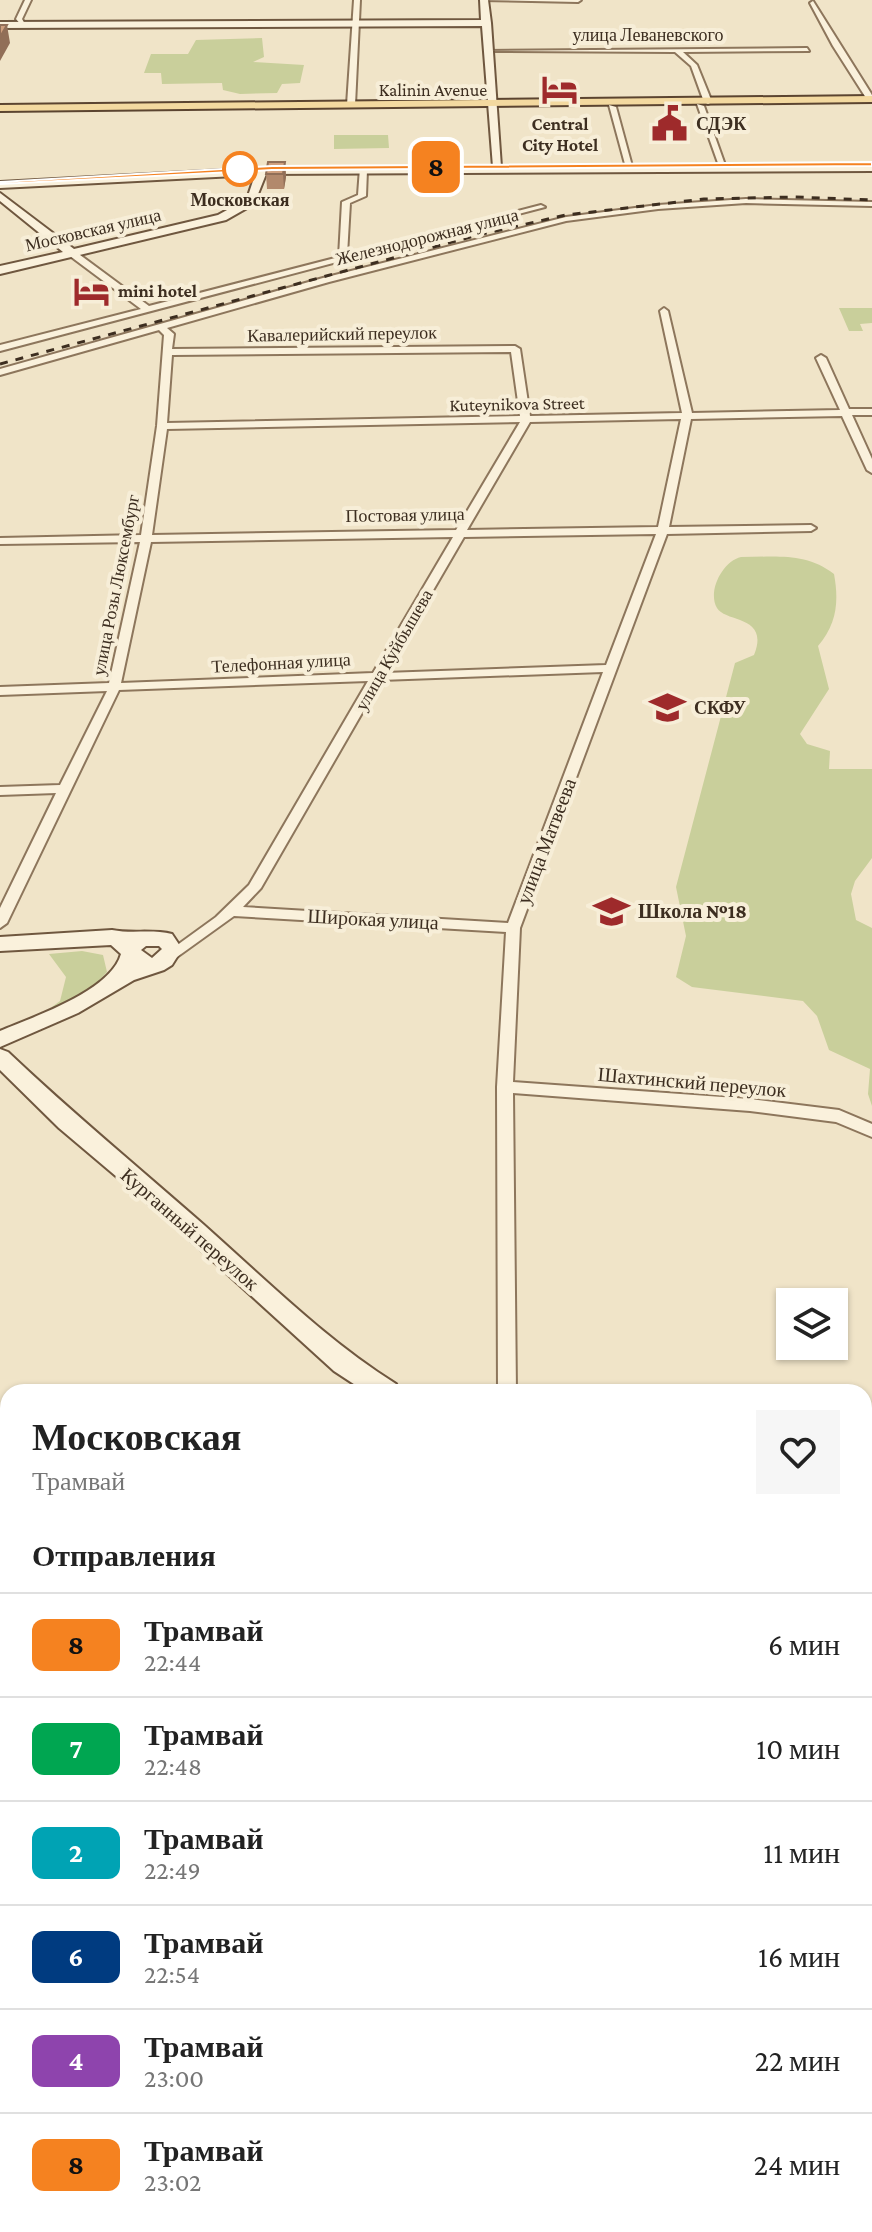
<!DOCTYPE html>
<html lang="ru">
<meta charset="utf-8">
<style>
body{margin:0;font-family:"Crimson Pro",serif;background:#f6f6f6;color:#222;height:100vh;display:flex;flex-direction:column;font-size:30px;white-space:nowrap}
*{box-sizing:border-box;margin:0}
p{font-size:26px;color:#767676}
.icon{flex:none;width:44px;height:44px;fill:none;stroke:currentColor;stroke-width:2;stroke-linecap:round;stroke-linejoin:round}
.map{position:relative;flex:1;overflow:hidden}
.details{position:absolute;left:0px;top:1384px;width:872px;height:848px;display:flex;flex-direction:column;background:#fff;border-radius:24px 24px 0 0;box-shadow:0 2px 6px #0004}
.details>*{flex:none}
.badge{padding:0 16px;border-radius:12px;font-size:28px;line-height:52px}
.fabs{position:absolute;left:776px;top:1288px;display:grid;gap:16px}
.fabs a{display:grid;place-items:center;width:72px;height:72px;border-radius:0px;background:#fff;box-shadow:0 2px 6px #0004;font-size:40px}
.map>.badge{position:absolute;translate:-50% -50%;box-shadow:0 0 0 4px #fff}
h2{padding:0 32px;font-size:30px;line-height:72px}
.round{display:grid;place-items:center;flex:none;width:84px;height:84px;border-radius:0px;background:#f6f6f6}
.head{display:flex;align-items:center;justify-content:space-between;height:136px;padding:0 32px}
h1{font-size:38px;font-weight:600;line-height:60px}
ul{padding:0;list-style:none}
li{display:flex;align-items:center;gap:24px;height:104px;padding:0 32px;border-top:2px solid #e0e0e0}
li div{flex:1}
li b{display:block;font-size:30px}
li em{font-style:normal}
li .badge{min-width:88px;font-weight:700;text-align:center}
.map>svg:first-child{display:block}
.green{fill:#c9cf9b}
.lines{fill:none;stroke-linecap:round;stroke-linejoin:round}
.street-casing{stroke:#8d765c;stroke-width:4}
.secondary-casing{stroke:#6f573f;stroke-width:4}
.primary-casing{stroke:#5b4430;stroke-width:4}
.street{fill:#faf1dc;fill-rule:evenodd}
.secondary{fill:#faf1dc;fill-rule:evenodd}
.primary{fill:#f3d9a0;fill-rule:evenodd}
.tram{stroke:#3d2e20;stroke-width:2}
.rail{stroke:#3d2e20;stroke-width:3;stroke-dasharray:8 8;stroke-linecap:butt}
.wall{fill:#b2896c}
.shaded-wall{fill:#916f58}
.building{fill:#cf9f7d;stroke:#916f58;stroke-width:2}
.line{fill:#f58220;stroke:#fff;stroke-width:2}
.stop-dot{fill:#fff;stroke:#f58220;stroke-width:4}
.labels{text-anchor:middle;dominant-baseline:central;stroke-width:8;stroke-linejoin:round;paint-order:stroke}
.far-street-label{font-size:18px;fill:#3d2e20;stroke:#f7eed8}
.far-poi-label{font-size:18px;font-weight:bold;fill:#3d2e20;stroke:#f7eed8;text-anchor:start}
.far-stop-label{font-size:18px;font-weight:bold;fill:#3d2e20;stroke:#f7eed8}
.street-label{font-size:20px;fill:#3d2e20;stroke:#f7eed8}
.poi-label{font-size:20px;font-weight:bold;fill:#3d2e20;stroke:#f7eed8;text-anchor:start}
</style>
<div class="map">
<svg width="872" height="2232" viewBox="0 0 872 2232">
<rect width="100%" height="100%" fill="#f0e4c8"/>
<!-- green -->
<path class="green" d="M262 38 264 57 253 62 304 65 300 83 282 84 277 93 240 94 223 90 222 83 162 84 161 73H144L151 54H188L196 40Z
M334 135H388L389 148 334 149Z
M839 308H872V323L860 324 863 331H849Z
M741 557C774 557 806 552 834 574 839 601 837 624 818 646L829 689 800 734 807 744 830 751 829 769H872V858L855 881 851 894 856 920 872 928V1106L868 1094 870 1069 829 1050 817 1016 803 1001 692 987 676 977 686 936 676 887 735 663 754 655C770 615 726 623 717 608 707 591 723 561 741 557Z
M82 951 103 955 107 972 90 990 56 1011 52 1007 60 1001 66 977 49 954Z"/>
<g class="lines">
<defs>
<path id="street" d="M25 0H31L22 19 25 24 22 26 16 19Z
M354 0H360L355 105 351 107 347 105Z
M481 0H581L578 2Z
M813 1 872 95V101H868L833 46 810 3Z
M807 48 809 51 683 52 697 65 712 102 708 104 704 102 691 66 675 52 487 51Z
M697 104 704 106 725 165 718 163Z
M609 105 616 107 632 166 625 164Z
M360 168 367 170 366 196 350 203 347 255 541 205 545 207 0 351V345L141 309 70 256V252H76L149 306 339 257 342 202 358 195Z
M746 199 872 202V206L746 203 658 209 566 221 329 282 167 328 174 334 172 349 515 346 520 349 530 416 682 413 660 311 664 308 668 311 692 413 840 410 816 358 821 355 826 358 849 409H872V415H852L872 459V473L867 470 842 416 691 419 669 527 811 525 816 528 811 531 667 534 520 928 513 1082 750 1099 839 1110 872 1124V1137L836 1122 750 1111 513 1093 516 1392H498L497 1087 506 932 234 916 170 962 165 964 158 959 216 917 249 885 368 681 119 690 7 923 0 928V908L56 793 0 795V787L60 785 107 691 0 695V687L109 683 140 542 0 544V538L141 535 157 426 164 335 159 330 0 375V369L323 278 566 217 658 205ZM511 352 520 416 167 423 172 355ZM681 419 658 527 467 530 530 422ZM520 422 456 530 152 535 167 429ZM656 534 606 665 385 673 464 537ZM453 537 373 673 121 683 151 542ZM603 672 508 923 243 907 261 888 381 680Z
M0 1474H8V1490H0Z
M8 2047V2104L0 2107V2050Z
M462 2224H488L487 2232H461Z"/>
<path id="secondary" d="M480 0H488L491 23 501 167 872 165V171L266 174 254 204 226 220 0 274V266L63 252 0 201V193L74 249 218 215 247 199 255 175 0 188V182L261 168 493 167 482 26 0 28V22L481 20Z
M112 930C132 934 152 929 172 934L182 949 172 965 164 970 134 980 78 1013 0 1047V1031C33 1017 111 991 121 954L111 945 0 951V937ZM146 946H159L162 949 152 958 141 950Z
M0 1049 8 1052C71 1112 138 1167 204 1225 266 1280 326 1340 396 1384L400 1392H366L334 1371 169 1221 59 1128 0 1070Z
M864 1411 872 1412V1434L864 1433Z"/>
<path id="primary" d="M872 96V102L0 111V105Z"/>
</defs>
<!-- street casing -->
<use href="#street" class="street-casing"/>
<!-- secondary casing -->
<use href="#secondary" class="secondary-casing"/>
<!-- primary casing -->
<use href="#primary" class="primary-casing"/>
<!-- street -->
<use href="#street" class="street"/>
<!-- secondary -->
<use href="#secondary" class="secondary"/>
<!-- primary -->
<use href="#primary" class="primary"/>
<!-- tram -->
<path class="tram" d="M0 182 272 168 872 164"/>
<!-- rail -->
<path class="rail" d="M0 364 482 234 566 215 704 199 794 197 872 200"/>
</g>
<!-- wall -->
<path class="wall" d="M285 162 286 177 284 189H267L266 174Z"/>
<!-- shaded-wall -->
<path class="shaded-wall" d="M7 25 10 43 0 61V37Z
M285 162 286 177 284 189 283 174Z"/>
<!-- building -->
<path class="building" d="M0 25H7L0 37Z
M268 162H285L283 174H266Z"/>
<!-- line -->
<path class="line" d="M872 162V166L272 170 0 184V182L272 166Z"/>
<!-- icons -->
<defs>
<symbol id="hotel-bare" viewBox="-9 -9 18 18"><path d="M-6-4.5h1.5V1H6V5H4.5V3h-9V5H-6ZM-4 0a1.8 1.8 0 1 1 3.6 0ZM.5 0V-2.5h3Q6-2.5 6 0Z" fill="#9e2a2b" stroke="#f7eed8" stroke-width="2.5" paint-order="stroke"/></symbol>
<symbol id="civic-bare" viewBox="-9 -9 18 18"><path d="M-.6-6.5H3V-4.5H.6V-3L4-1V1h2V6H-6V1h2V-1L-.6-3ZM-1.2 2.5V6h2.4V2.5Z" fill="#9e2a2b" stroke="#f7eed8" stroke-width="2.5" paint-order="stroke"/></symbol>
<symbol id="university-bare" viewBox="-9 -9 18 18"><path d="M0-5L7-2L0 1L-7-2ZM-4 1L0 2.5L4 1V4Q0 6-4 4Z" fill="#9e2a2b" stroke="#f7eed8" stroke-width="2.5" paint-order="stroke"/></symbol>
<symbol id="school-bare" viewBox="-9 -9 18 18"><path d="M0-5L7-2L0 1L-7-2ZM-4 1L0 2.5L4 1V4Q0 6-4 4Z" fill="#9e2a2b" stroke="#f7eed8" stroke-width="2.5" paint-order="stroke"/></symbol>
</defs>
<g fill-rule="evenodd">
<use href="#hotel-bare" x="534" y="64" width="51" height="51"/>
<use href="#civic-bare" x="644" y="98" width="51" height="51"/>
<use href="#hotel-bare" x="66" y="266" width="51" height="51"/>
<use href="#university-bare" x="642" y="682" width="51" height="51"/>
<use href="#school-bare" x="586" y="886" width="51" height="51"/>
</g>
<!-- markers -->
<circle class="stop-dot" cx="240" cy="169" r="16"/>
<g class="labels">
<!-- far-street labels -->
<g class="far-street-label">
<text x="648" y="35">улица Леваневского</text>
<text x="433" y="90">Kalinin Avenue</text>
<text transform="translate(93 230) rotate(-13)">Московская улица</text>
<text transform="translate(427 237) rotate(-14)">Железнодорожная улица</text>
<text transform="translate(342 334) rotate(-1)">Кавалерийский переулок</text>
<text transform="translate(517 404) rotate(-1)">Kuteynikova Street</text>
<text transform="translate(405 515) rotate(-1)">Постовая улица</text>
<text transform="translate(116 585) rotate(-79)">улица Розы Люксембург</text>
<text transform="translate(394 650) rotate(-60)">улица Куйбышева</text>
<text transform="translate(281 663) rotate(-3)">Телефонная улица</text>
</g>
<!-- far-poi labels -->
<g class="far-poi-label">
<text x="560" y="124" text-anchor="middle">Central<tspan x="560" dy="21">City Hotel</tspan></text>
<text x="696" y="124">СДЭК</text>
<text x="118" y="291">mini hotel</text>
<text x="694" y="708">СКФУ</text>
</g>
<!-- far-stop labels -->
<g class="far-stop-label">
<text x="240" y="200">Московская</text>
</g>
<!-- street labels -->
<g class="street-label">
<text transform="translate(546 841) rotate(-69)">улица Матвеева</text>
<text transform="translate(373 919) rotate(3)">Широкая улица</text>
<text transform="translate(692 1082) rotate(5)">Шахтинский переулок</text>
<text transform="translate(190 1229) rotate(41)">Курганный переулок</text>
</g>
<!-- poi labels -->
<g class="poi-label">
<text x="638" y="911">Школа №18</text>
</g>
</g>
</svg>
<div class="fabs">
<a><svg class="icon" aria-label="layers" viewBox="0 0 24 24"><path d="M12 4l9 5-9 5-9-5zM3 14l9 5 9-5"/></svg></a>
</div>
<b class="badge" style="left:436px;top:167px;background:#f58220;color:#111">8</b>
<section class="details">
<div class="head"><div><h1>Московская</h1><p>Трамвай</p></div><a class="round"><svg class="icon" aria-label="heart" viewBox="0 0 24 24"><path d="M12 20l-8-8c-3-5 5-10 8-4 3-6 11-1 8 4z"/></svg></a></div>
<h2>Отправления</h2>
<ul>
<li><span class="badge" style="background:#f58220;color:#111">8</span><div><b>Трамвай</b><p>22:44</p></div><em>6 мин</em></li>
<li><span class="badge" style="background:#00a651;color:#fff">7</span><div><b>Трамвай</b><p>22:48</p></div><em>10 мин</em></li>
<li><span class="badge" style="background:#00a3b4;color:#fff">2</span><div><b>Трамвай</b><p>22:49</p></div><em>11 мин</em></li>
<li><span class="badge" style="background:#003b80;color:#fff">6</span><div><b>Трамвай</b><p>22:54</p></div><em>16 мин</em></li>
<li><span class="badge" style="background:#8e44ad;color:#fff">4</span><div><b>Трамвай</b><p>23:00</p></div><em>22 мин</em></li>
<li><span class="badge" style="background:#f58220;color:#111">8</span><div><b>Трамвай</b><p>23:02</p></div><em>24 мин</em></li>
</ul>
</section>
</div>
